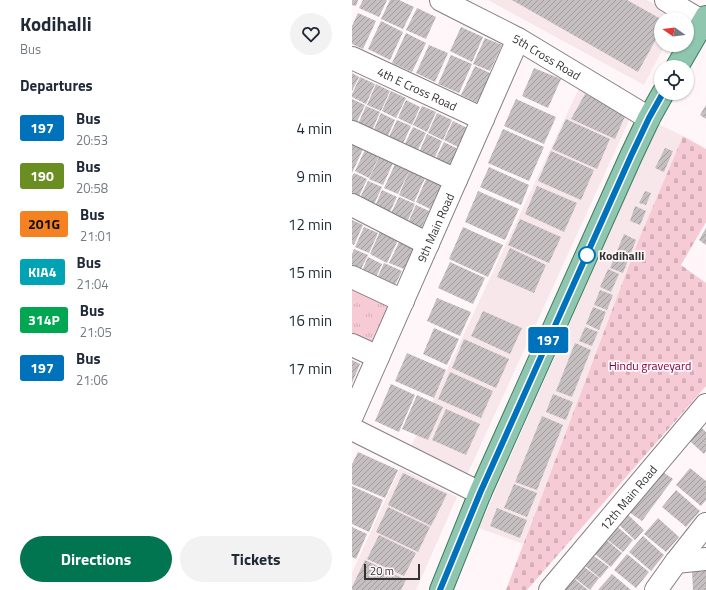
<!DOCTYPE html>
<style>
body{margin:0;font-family:"Titillium Web",sans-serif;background:#f2f2f3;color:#1f2937;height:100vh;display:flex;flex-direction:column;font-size:15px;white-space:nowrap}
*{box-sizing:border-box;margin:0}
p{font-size:13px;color:#747a83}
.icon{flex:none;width:22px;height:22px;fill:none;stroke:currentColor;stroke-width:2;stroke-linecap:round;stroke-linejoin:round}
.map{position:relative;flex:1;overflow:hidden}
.panel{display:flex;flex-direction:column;background:#fff;width:352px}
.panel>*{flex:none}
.badge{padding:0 8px;border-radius:3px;font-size:14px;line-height:26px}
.needle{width:26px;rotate:284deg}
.tools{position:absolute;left:302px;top:12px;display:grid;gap:8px}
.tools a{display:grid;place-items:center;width:40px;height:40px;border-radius:50%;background:#fff;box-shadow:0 1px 3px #0004;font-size:20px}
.scale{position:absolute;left:12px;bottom:10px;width:56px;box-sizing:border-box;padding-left:4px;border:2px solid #353233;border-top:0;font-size:11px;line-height:14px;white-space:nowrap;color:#353233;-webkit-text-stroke:3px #fef6f8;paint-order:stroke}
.map>.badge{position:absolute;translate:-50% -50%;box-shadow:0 0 0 2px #fff}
h2{padding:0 20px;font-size:15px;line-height:36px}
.round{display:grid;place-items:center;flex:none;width:42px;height:42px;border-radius:21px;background:#f2f2f3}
.summary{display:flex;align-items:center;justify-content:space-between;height:68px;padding:0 20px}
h1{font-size:19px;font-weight:700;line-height:30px}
.cta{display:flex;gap:8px;margin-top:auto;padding:8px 20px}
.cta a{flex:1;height:46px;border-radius:24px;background:#007550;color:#fff;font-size:16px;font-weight:700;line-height:46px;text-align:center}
.cta a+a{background:#f2f2f3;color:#1f2937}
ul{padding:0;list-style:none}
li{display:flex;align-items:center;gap:12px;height:48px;padding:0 20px}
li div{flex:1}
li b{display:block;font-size:15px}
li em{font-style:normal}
li .badge{min-width:44px;font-weight:700;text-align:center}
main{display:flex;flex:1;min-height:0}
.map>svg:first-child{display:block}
.built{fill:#f7e7eb}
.grass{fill:url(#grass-tufts)}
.cemetery{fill:url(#cemetery-stones)}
.building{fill:url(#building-hatch)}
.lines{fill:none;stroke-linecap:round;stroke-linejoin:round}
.minor-casing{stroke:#867f81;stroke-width:24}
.major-casing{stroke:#3e7a60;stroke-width:24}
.minor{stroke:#fff;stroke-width:22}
.major{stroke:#8ec6af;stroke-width:22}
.line-casing{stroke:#fff;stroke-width:9}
.line{stroke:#0072bc;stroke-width:6}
.stop-dot{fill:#fff;stroke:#0072bc;stroke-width:2}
.labels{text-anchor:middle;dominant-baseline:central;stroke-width:3.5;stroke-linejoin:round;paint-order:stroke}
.street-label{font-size:12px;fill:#353233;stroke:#fef6f8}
.stop-label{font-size:12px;font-weight:bold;fill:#353233;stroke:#fef6f8;text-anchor:start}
.park-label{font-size:12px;fill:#7f003e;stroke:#fef6f8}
</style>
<main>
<section class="panel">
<div class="summary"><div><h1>Kodihalli</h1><p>Bus</p></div><a class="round"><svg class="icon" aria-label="heart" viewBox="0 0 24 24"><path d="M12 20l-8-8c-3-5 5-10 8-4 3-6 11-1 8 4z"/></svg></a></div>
<h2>Departures</h2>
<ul>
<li><span class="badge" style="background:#0072bc;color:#fff">197</span><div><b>Bus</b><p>20:53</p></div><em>4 min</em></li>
<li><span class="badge" style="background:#6b8e23;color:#fff">190</span><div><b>Bus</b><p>20:58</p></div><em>9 min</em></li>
<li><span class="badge" style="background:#f58220;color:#111">201G</span><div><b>Bus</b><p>21:01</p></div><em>12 min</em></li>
<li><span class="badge" style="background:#00a3b4;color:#fff">KIA4</span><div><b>Bus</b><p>21:04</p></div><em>15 min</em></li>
<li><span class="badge" style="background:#00a651;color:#fff">314P</span><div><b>Bus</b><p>21:05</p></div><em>16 min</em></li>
<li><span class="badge" style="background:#0072bc;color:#fff">197</span><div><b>Bus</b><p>21:06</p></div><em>17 min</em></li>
</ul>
<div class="cta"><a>Directions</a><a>Tickets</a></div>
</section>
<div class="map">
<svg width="354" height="590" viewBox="0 0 354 590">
<defs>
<pattern id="grass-tufts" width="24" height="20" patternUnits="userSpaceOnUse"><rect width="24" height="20" fill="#f7cbd6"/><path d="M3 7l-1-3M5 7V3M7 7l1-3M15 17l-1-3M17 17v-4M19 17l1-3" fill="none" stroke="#d4afb8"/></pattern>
<pattern id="cemetery-stones" width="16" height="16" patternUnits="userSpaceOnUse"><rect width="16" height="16" fill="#f7cbd6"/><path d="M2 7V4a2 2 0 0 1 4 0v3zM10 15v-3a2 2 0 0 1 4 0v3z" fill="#d4afb8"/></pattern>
<pattern id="building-hatch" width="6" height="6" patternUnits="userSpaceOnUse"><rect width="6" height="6" fill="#c6bfc1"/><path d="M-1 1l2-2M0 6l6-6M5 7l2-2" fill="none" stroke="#a29c9d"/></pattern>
</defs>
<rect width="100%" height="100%" fill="#fef6f8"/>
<!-- built -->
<path class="built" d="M136 0H295L327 19H309V45H313L292 85Z
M228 86 280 114 115 475 59 447Z
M306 124 331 136 287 239 171 544 127 528Z
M48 468 105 497 64 590H0V573Z"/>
<!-- grass -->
<path class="grass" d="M0 282 39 300 19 342 0 333Z"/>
<!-- cemetery -->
<path class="cemetery" d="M331 136 354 149V222L329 265 354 283V386L175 590H154L287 239Z"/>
<!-- building -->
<path class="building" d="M0 0H6L4 6 0 5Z
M11 0H35L27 17 7 8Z
M38 0H47L62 7 51 29 29 19Z
M160 0H275L309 19V30L286 72Z
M65 8 84 17 74 39 54 30Z
M6 13 24 21 11 49 0 44V26Z
M29 21 51 32 38 60 16 49Z
M109 27 131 37 120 62 98 51Z
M54 33 74 43 60 72 40 63Z
M133 38 150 45 138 71 121 64Z
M77 45 96 53 83 82 64 73Z
M99 55 120 64 107 93 86 84Z
M123 66 140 74 126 103 109 95Z
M182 68 209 79 196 108 170 96Z
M0 73 7 77 0 91Z
M8 77 23 84 14 104 0 97V94Z
M24 84 38 91 29 111 15 105Z
M39 91 54 98 44 118 30 111Z
M233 94 274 114 263 139 219 119Z
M0 99 13 105 2 128 0 127Z
M164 99 204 117 192 144 152 126Z
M54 100 68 107 60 125 46 118Z
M354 105V119L348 115Z
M14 106 28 112 19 133 5 126Z
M70 106 84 112 75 132 61 125Z
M29 113 43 120 34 140 20 134Z
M85 113 100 120 91 140 76 133Z
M214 119 258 139 245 169 200 149Z
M45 120 59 126 49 148 35 141Z
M101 121 115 128 106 147 92 140Z
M61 127 74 133 63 156 50 150Z
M151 129 192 147 177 181 136 163Z
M75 134 90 141 80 164 65 157Z
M92 142 106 149 96 171 81 164Z
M0 144 11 149 0 173Z
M313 148 321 151 312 172 303 168Z
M13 150 27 156 17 178 3 171Z
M199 151 242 170 229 200 186 181Z
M28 155 42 161 31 185 17 179Z
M44 162 58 169 46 194 32 188Z
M137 167 177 185 169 205 128 187Z
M58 169 74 176 62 202 47 195Z
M2 173 15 179 4 203 0 201V176Z
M75 177 90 184 78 209 64 202Z
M16 181 30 187 19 211 5 204Z
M185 186 225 203 212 232 173 214Z
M30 190 45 197 35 218 21 211Z
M126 191 167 209 153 240 113 222Z
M293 191 299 193 294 205 287 203Z
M47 197 63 204 53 227 36 219Z
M64 205 77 211 67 233 54 227Z
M283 206 294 211 288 225 278 221Z
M168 219 209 237 197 263 156 245Z
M0 220 11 225 2 245 0 244Z
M12 227 26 233 17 253 3 247Z
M111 227 151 245 136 277 97 259Z
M354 228V245L347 240Z
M29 229 47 238 35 263 18 254Z
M272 234 284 240 271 273 258 268Z
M49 238 63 245 52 269 37 263Z
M158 248 194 265 182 293 145 277Z
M2 249 16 255 6 275 0 272V254Z
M16 257 30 264 22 282 8 276Z
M98 262 133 278 121 304 86 288Z
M32 263 50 271 40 291 23 283Z
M256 269 267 274 259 292 248 287Z
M248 290 261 295 255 310 242 305Z
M85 298 119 312 108 336 75 321Z
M241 307 254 312 247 330 234 324Z
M131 311 170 328 158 354 119 336Z
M233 327 246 332 240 346 227 341Z
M82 328 107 339 95 365 71 354Z
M112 339 157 359 144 388 100 368Z
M223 343 239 350 220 397 204 391Z
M55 353 94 370 82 398 43 381Z
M0 360 8 364 0 383Z
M98 372 141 391 129 418 86 399Z
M39 384 63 395 47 432 23 421Z
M201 394 221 402 214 420 194 412Z
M65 395 91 407 76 440 50 429Z
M94 409 128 424 114 455 80 440Z
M190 416 211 425 185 490 163 482Z
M342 421 354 432V451L352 454 330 434Z
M6 452 46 470 33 498 0 484V464Z
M305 468 321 479 290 521 274 510Z
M338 468 354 481V500L349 506 324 485Z
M51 473 95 494 79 526 36 505Z
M162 484 185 493 175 517 152 508Z
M0 486 31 500 17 532 0 524Z
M324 490 348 511 334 527 310 507Z
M36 507 78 527 66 552 24 532Z
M145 508 175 520 168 538 138 526Z
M272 511 292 530 283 540 263 521Z
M306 518 327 537 314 552 292 534Z
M262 524 281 540 271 552 252 537Z
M0 527 15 534 4 559 0 557Z
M27 535 64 553 52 576 15 559Z
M291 536 312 555 299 571 277 552Z
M251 537 270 553 259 567 239 551Z
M275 554 297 572 284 588 262 570Z
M242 556 257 567 248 578 233 566Z
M13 560 54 580 49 590H0V587Z
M228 564 247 578 238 590 219 575Z
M354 570V590H341L340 571Z
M260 574 279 590H246Z
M219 576 236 590H207Z"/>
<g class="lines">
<defs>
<g id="minor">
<path id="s1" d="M89 0 166 39 297 118"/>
<path d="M314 0 351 22"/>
<path id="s2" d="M0 58 131 119"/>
<path d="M0 132 104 180"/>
<path d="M0 205 76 244"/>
<path d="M0 277 51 301"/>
<path d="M0 345 26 357"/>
<path id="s3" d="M0 416 166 39"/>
<path d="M0 429 128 493"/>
<path d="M324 562 354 559"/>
<path id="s4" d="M198 590 354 405"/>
<path d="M304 590 324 562 354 524"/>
</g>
<path id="major" d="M325 67 354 17
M89 590 128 493 279 156 297 118 311 93"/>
</defs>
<!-- minor casing -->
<use href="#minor" class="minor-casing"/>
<!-- major casing -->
<use href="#major" class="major-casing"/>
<!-- minor -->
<use href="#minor" class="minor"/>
<!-- major -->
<use href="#major" class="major"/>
</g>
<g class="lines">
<defs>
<path id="line" d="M88 590 128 493 279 156 297 118 311 93"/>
</defs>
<!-- line casing -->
<use href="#line" class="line-casing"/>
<!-- line -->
<use href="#line" class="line"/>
</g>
<!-- markers -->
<circle class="stop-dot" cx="235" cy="255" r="8"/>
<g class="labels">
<!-- street labels -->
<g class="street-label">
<text stroke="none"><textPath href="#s1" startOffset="120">5th Cross Road</textPath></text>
<text stroke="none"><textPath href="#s2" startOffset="72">4th E Cross Road</textPath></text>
<text stroke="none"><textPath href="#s3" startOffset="206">9th Main Road</textPath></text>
<text stroke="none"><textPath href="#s4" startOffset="121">12th Main Road</textPath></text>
</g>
<!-- stop labels -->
<g class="stop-label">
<text x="247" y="255">Kodihalli</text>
</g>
<!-- park labels -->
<g class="park-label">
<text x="298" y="365">Hindu graveyard</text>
</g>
</g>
</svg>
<div class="tools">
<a><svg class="needle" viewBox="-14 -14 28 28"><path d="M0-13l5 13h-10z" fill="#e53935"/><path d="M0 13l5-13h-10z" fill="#747a83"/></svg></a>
<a><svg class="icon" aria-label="locate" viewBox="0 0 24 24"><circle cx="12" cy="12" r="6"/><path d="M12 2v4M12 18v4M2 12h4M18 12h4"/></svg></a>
</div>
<div class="scale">20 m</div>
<b class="badge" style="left:196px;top:340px;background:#0072bc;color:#fff">197</b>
</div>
</main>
